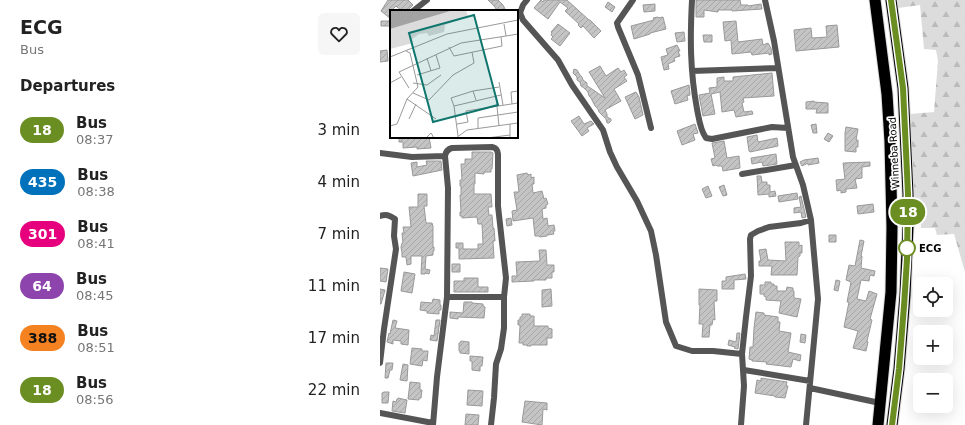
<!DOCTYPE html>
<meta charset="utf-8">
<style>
body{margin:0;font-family:"DejaVu Sans",sans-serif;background:#f6f6f6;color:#222;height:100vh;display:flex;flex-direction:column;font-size:15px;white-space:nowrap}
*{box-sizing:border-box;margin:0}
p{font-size:13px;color:#767676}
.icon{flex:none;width:22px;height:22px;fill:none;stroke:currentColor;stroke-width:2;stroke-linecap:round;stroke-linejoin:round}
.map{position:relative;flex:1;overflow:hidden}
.side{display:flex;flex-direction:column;background:#fff;width:380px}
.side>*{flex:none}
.badge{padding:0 8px;border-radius:13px;font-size:14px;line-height:26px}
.controls{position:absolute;left:533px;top:277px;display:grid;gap:8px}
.controls a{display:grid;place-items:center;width:40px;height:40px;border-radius:6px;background:#fff;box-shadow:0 4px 16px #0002;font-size:20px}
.map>.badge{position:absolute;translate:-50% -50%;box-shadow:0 0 0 2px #fff}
h2{padding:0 20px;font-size:15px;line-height:36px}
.round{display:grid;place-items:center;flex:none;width:42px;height:42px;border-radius:6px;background:#f6f6f6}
.summary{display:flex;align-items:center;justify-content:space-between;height:68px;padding:0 20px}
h1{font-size:19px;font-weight:700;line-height:30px}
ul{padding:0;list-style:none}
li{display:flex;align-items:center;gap:12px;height:52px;padding:0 20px}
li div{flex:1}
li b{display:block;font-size:15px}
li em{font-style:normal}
li .badge{min-width:44px;font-weight:700;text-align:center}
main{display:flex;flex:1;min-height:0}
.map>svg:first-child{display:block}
.forest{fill:url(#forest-firs)}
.building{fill:url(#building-hatch);stroke:#999}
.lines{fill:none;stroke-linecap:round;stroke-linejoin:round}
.trunk-casing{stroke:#dbdbdb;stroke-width:13}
.minor{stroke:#555;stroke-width:6}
.trunk{stroke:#000;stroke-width:11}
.line-casing{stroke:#fff;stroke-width:9}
.line{stroke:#6b8e23;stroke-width:6}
.stop-dot{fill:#fff;stroke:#6b8e23;stroke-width:2}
.labels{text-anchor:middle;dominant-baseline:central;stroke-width:3.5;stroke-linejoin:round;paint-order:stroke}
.street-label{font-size:10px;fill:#000;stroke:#fff}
.stop-label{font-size:10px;font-weight:bold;fill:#000;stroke:#fff;text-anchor:start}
.inset-road{fill:none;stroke:#999;stroke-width:1}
.view{fill:#0f766e;fill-opacity:0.15;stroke:#0f766e;stroke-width:2}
.inset-edge{fill:none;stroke:#000;stroke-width:2}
</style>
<main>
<section class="side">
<div class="summary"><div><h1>ECG</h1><p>Bus</p></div><a class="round"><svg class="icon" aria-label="heart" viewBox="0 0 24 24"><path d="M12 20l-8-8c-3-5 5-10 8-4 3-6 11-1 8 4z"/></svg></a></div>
<h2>Departures</h2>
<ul>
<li><span class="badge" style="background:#6b8e23;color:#fff">18</span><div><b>Bus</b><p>08:37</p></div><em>3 min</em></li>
<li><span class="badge" style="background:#0072bc;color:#fff">435</span><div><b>Bus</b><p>08:38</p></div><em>4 min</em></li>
<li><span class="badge" style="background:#e6007e;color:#fff">301</span><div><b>Bus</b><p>08:41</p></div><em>7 min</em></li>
<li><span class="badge" style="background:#8e44ad;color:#fff">64</span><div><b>Bus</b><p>08:45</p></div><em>11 min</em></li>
<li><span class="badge" style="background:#f58220;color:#111">388</span><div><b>Bus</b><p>08:51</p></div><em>17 min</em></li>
<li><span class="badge" style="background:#6b8e23;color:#fff">18</span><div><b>Bus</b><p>08:56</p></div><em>22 min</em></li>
</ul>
</section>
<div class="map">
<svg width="585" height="425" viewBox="0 0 585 425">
<defs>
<pattern id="forest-firs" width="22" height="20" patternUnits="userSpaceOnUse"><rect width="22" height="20" fill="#dcdcdc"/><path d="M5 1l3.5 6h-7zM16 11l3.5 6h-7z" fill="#bbb"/></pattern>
<pattern id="building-hatch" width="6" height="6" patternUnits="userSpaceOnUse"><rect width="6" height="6" fill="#c4c4c4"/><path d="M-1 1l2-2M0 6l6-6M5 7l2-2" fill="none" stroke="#a7a7a7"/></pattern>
</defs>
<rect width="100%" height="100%" fill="#fff"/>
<!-- forest -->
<path class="forest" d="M517 0H585V272L574 234 557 235 555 228H541L540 213H531L530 114 554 112 558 61 556 50 544 49 540 5 518 8Z"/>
<!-- building -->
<path class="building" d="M8 0H28L33 5 29 9V11H22L16 6 11 11V19L1 11Z
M108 0H118L123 5 126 11H117L115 7Z
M161 0 163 2 164 0H187L209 20H210L221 31 214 38 203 26 201 28 198 25 199 24 185 11 188 8 180 2 168 19 154 8Z
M316 0H360L361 5H368V6L381 4 382 9 352 11V10H338V12L324 10V17H316Z
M228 2 235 7 232 12 225 7Z
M275 4V11L264 12 263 5Z
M278 17V18L283 17 286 29 270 33V34L254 39 251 26 274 20 273 18Z
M1 21H10V26H1Z
M356 21 358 42 382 39 383 45 388 43 391 48 392 54 389 55V53L372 55 371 52 352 54 351 40 345 41 343 22Z
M178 24 190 33 180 46 171 39 173 37 171 35 172 33 171 32Z
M457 25 459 47 416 51 414 30 431 28 432 38 447 37 446 26Z
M304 32 305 41 297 42 295 33Z
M323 35H332V42H324Z
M297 45 300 51H298L300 56 294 58 295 61 288 64 289 69 284 70 281 57 288 55 286 49Z
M7 50 8 61 0 62V51Z
M220 66 226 76 238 68 241 72 244 70 247 75 244 77 247 81 234 89 241 101 230 107V106V107L225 110 227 114V117L231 119V121L229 123H227L226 119 219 112 218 109 215 106 211 98 209 96 208 92 204 88 201 86 200 82 197 80V77L193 73 194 69 197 70 200 75 202 77 203 80 207 83V86L209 87 225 98 209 72Z
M392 73 394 96 363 98 364 102 362 103 364 112 372 111 373 114 356 117 354 110 342 112 340 92 331 94 335 114 323 116 319 95 330 93 329 88 337 87V78L344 77V81H353V77Z
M309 85 310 95 307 96 308 100 295 104 291 91Z
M256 92 259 97 263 115 255 119 245 97Z
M434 101V102L448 103V113H436L437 109H426V102Z
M199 116 204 124 211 121 214 124 207 128 209 131 202 136 191 121Z
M315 124 318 133 313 134 315 140 302 145 297 131Z
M436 124 437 133H433L431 125Z
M466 127 478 129 476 140H478V147H476V152L465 151V133Z
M448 133 453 136 449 142 444 139Z
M377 135 378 142 397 138 398 146 370 152 369 151 367 137Z
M19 137H49L51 148 37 149V147L23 148V142H19Z
M344 141 347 158 359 156 360 168 343 171 342 166H337L336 165 333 166 331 159 335 158 332 143Z
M92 152H111L113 153 112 169H111V172H104V174L95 173V184H94V194H111L112 207H108L109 215H112L113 228H114L115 241H113L114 258 79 259V248H76V243H83V249H98V244H103L102 224H98L97 217 82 218V216H80V212H81L80 195H81V186H80V180H82L81 164H85V159H92Z
M396 154 397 164 383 166 382 162 372 164 371 158Z
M438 158 439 163 428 165V163L422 166 420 162 424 160Z
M46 161H61L62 170 33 176 31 163 37 162V167L47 165Z
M490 162V166L482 167V178L475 179 477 188 466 189V192L461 193V190L457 191 456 180 465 179 463 163Z
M147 173 148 175 151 174V178L154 177V184H152L153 193 162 191 164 199 166 198 168 204 166 205V208L162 209 163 219 167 218 168 226 174 225 175 231H173L174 234 167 235V236L160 237 159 236H155L153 218 133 221 132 211 137 210 134 192H139L137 175Z
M377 176H381L382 182H387V185H390V192L395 191 396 196 389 197V194L378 195Z
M344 185 347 195 343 196 339 187Z
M328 186 332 196 326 198 322 189Z
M417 193 418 199 399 202 398 196Z
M38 194H47V206H44L46 223H52L53 226V247H54V251H53V255L46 256 45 269 50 270 49 274 45 273V274H41L42 256H31V264L27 265 26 257H22V253L21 247 22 243H23L22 233H24L23 227H31L29 207H38Z
M421 196 426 217 422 218 421 212 414 213V208L421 207 419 197Z
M493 204 494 212 478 214 477 206Z
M131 218 132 225 127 226 126 219Z
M449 235H456V242H449Z
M480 240 484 241 481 256H482L481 268 495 271 494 276 490 275 489 281 481 280 477 299 486 301 489 291 497 294 490 319 492 320 487 341 488 342 486 351 473 348 478 331 464 327 469 302H467L471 282 466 280 469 265 475 266Z
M405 242H419V246L422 245V253H420V256L418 257 417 275H391L392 266H379V261H381L379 250 386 249 388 260 406 261Z
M159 250H166L167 265H174V272H172V278H166V280H154V281L132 282V276H137L136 262 160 261Z
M72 264H80V272H72Z
M0 268 8 269 6 282 0 281Z
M24 272 35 274 32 293 21 291Z
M365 274 366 279 354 280V289H342V281H346V277Z
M84 278H98V287H108V292H74V281H84Z
M456 280 460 281 458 291 454 290Z
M385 282H391V284H394V286H397V291H406L407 287 413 288V291H414V298L421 299 417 317 399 313 401 301 386 300V297L384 296V294H380V285H385Z
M0 289 5 290 1 304H0Z
M171 289 172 306 162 307V290Z
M319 289 337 290V301H334L335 320 333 319 332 325H330L329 337H322L323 324H319L320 305H319Z
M53 299 60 300V305H61V310H59V314L47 313V311L40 310 41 302 52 303Z
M84 302H92V303L103 304V306L105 307 104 318 78 317V319L70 318V312L83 313Z
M376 312 384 313V315L398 317V322H400L399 331 411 333 408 352 421 355 420 361 413 359 411 367 386 364 387 362 372 361V360L369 359 370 347H373L374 328Z
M142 314H150V316H154V326H168V328L172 329V338H167V345H151V346H147V345H143V343H139L140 326V325H138V320H140V317H142Z
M13 320 17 321 15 328 29 330 28 345 21 344V341L13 340V344L7 342 9 333 10 334Z
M56 320H60L57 341 50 340 51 335 54 336Z
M357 333H360L358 349 354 348 355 347 348 345 349 340 356 342Z
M421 334 426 335 425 343 420 342Z
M81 341 89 342V354L80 353V351H79V343H80Z
M32 348 42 349V351H48L47 361 43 360 42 366 30 364Z
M90 356 103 357 102 366H100V371L92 370V361H90Z
M6 363H13L12 370H10L8 378H5Z
M23 364 28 365 27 381 20 380Z
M381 378 407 382 406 386H408L405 398 395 397V396L375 393 377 380 381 381Z
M30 382 40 383V390H42L41 398H39V400L28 399Z
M88 390 103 391 102 406 87 405Z
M4 392H9L8 403H2V393Z
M18 398 27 400 25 413 12 411 13 401 16 402 17 399H18Z
M145 401 167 403V410L163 409 162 425 142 422Z
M86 414 99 415 98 425H85Z"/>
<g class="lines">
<defs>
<path id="trunk" d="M495 0 507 94 510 142 512 227 511 292 498 425
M511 0 523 88 528 194V227L525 295 519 369 512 425"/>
</defs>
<!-- trunk casing -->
<use href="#trunk" class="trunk-casing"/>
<!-- minor -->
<path class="minor" d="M147 0 143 5 140 13 143 20 178 60 192 85 223 130 230 152 237 167 257 201 271 231 276 255 286 322 296 346 312 351H333L362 354
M253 0 237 23 238 27 258 75 271 128
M312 0C310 38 310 71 317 109 319 119 320 130 326 138L332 139 392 127 408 128
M385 0 394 41 413 157 423 185 431 220 438 299 426 425
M33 11 47 0
M312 71 398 68
M0 153 32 157 65 156
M362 174 416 165
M0 216C6 214 9 215 15 219L14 236 16 249 4 329 0 363
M364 370 430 381
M430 388 500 403
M0 413 53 423
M53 425 57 377 67 297 68 188 65 156C66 151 68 149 72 148L112 147C116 148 117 149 118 154V206L126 278 124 297H67
M111 425 114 398 116 364 121 349 124 328V297
M361 425 364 386 362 354 366 317 371 276 370 239 371 235 378 231 389 227 421 223 431 220"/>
<!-- trunk -->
<use href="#trunk" class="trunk"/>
</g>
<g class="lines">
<defs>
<path id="line" d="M511 0 523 88 528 194 527 259 524 306 519 369 512 425"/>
</defs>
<!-- line casing -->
<use href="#line" class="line-casing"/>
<!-- line -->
<use href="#line" class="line"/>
</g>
<!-- markers -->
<circle class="stop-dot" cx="527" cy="248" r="8"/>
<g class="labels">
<!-- street labels -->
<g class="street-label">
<text transform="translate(514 153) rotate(-93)">Winneba Road</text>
</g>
<!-- stop labels -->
<g class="stop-label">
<text x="539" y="248">ECG</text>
</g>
</g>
<!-- overview -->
<g transform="translate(10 10)">
<rect width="128" height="128" fill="#fff"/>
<path d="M64 0H76L78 6 55 15 54 22 39 26 37 23 29 24 22 29 23 33 0 39V19Z" fill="#dcdcdc"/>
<path d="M0 0H64L0 19Z" fill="#a3a3a3"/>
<path class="inset-road" d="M116 26 128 24M59 37 64 46 112 36 111 27M0 47 57 24 128 10M37 48 41 61M27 65 50 58 46 45M109 72 113 95M0 73 11 67M23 73 37 75 51 65M19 78 9 62 71 33 116 26 114 14M83 81 109 77M23 83 39 90 63 65 84 53 82 42M106 87 109 116M17 89 46 109M86 90 83 81 61 88 64 96 111 85M122 94 121 82 128 81M64 96 68 126M19 109 26 94M67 114 78 112 76 101 128 93M120 114V128M0 116 7 114 17 89 28 77 20 43 16 41M88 119V108L128 102M36 128 41 123 44 128M66 128 77 120 128 113M97 128 120 125"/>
<path class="view" d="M84 5 108 95 43 112 19 23Z"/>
<rect width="128" height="128" class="inset-edge"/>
</g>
</svg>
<div class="controls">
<a><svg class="icon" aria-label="locate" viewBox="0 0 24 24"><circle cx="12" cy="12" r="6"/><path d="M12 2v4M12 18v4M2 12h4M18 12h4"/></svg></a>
<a>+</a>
<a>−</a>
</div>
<b class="badge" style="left:528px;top:212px;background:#6b8e23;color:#fff">18</b>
</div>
</main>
